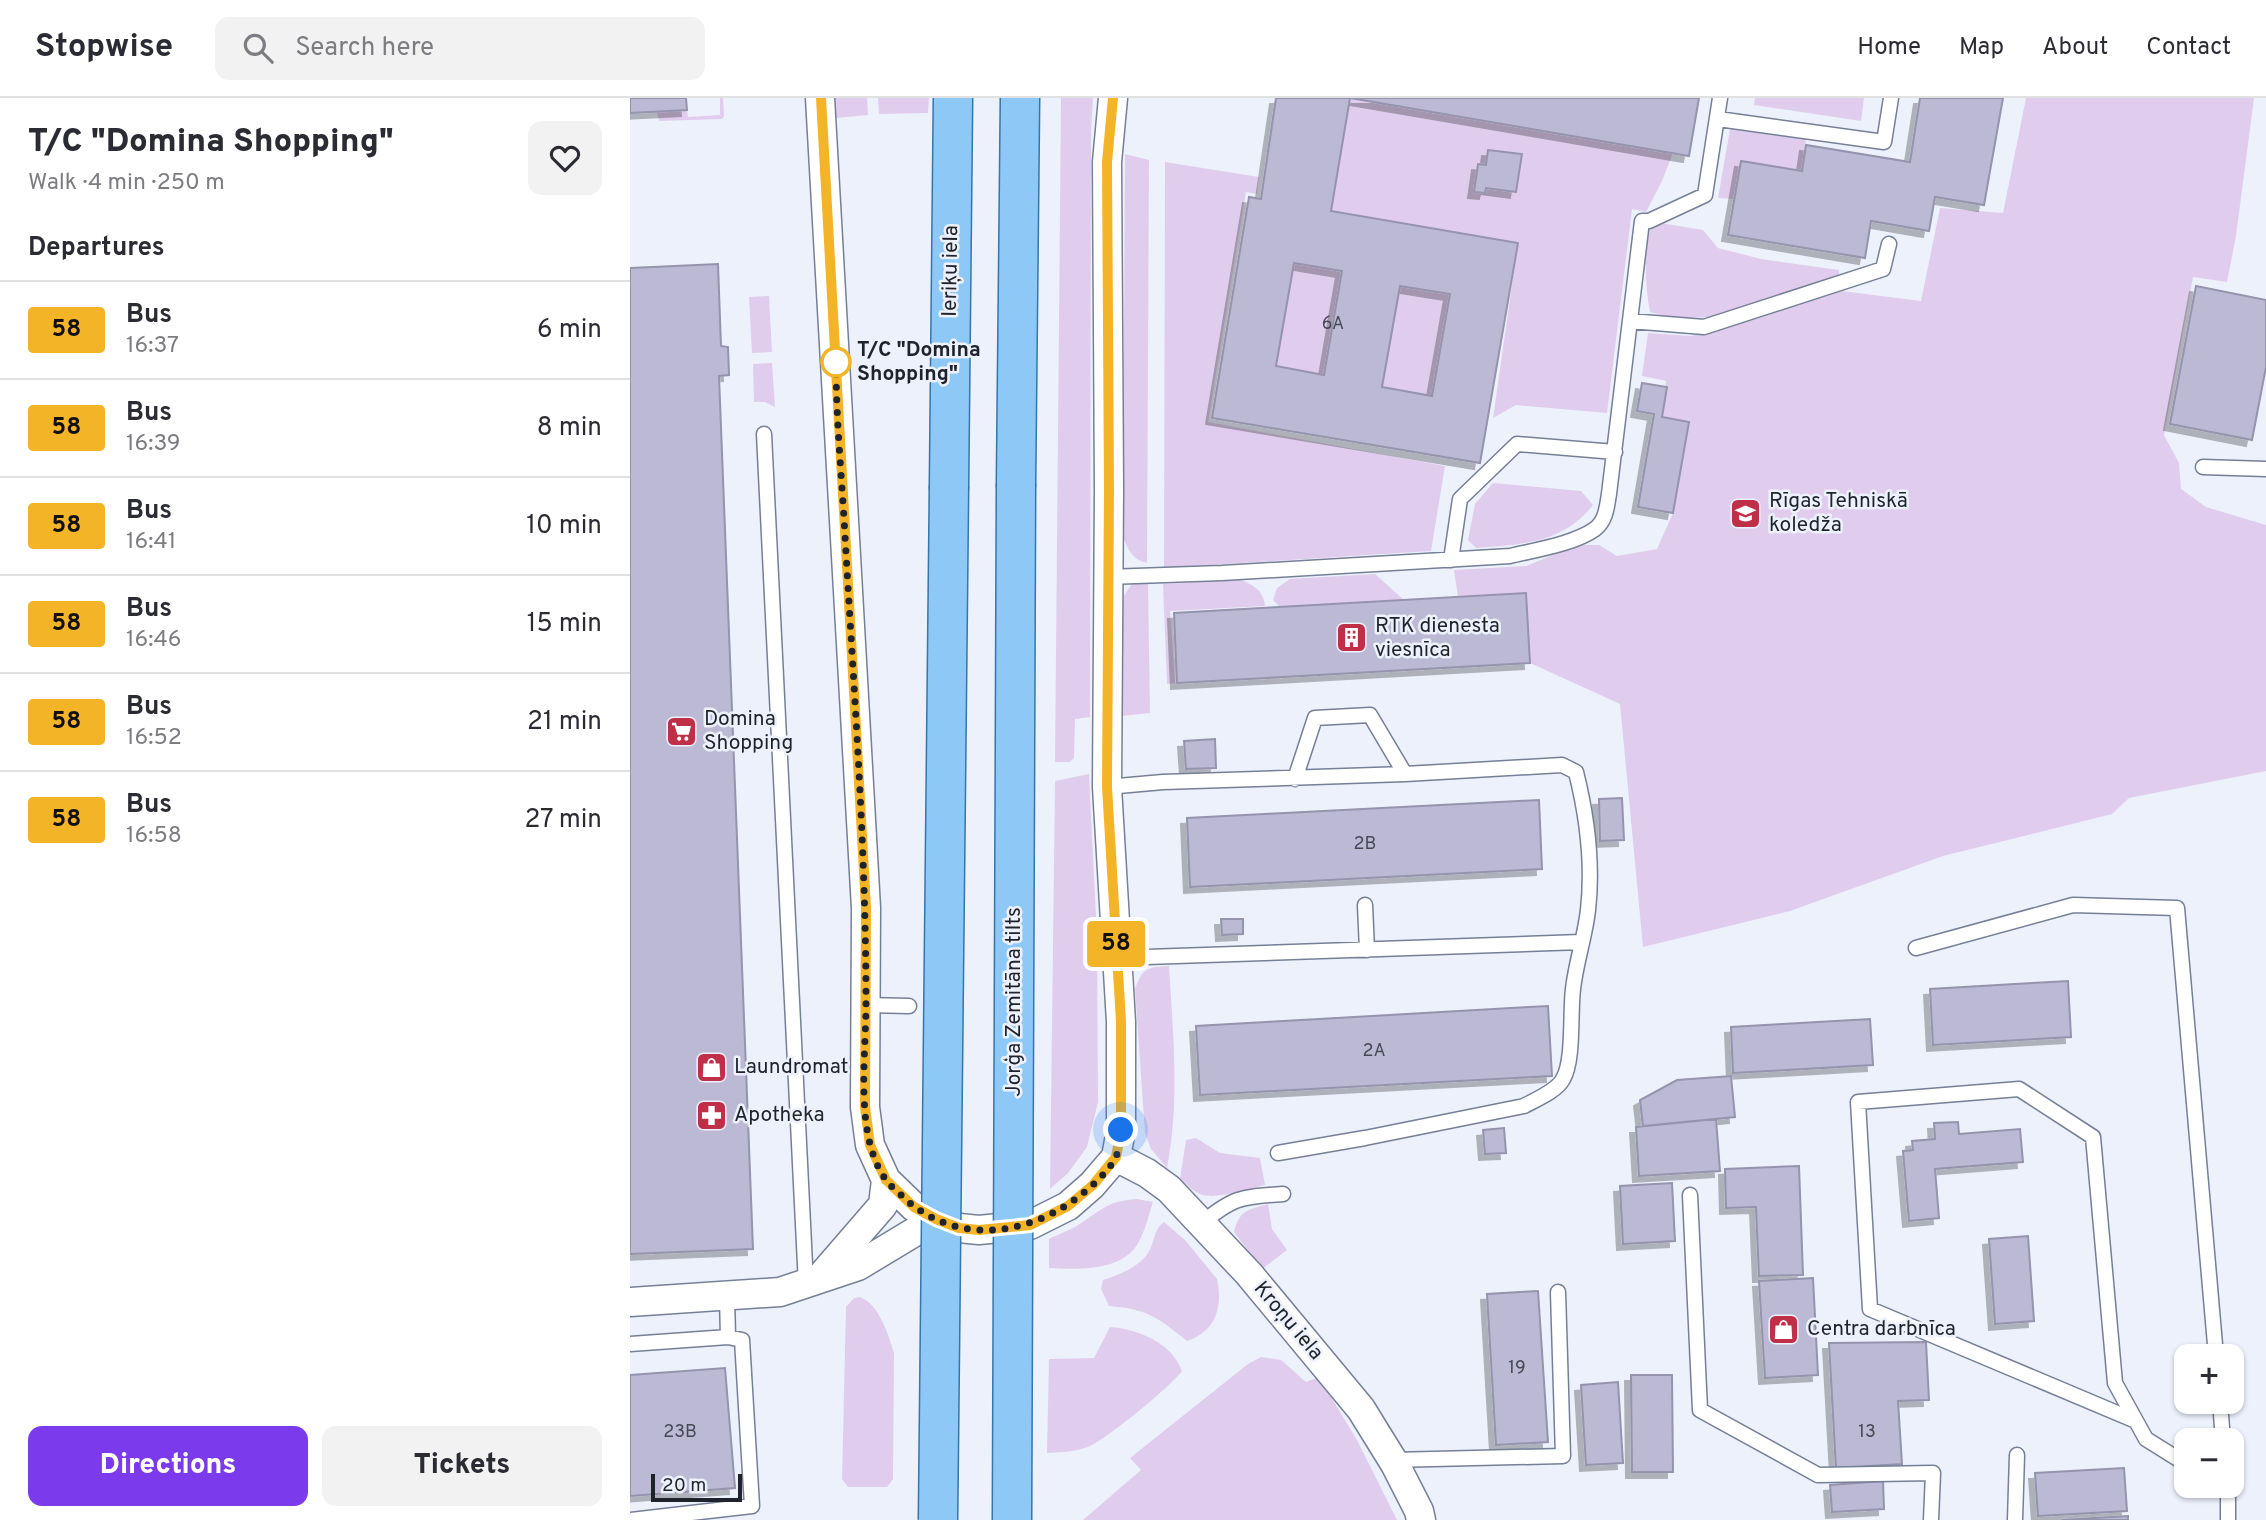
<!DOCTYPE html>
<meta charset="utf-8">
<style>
body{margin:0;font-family:Overpass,sans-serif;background:#f2f2f3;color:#2b2b33;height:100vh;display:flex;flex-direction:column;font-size:26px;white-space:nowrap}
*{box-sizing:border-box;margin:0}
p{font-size:23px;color:#7c7c81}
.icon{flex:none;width:38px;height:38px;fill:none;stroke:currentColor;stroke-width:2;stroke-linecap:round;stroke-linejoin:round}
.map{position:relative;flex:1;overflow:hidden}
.sheet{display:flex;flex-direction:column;background:#fff;width:630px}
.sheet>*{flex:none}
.badge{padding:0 14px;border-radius:5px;font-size:24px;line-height:46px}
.tools{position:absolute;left:1544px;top:1246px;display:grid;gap:14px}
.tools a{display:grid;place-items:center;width:70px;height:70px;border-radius:14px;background:#fff;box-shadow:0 2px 5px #0004;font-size:35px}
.scale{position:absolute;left:21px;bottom:18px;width:91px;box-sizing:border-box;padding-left:7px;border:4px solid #1f232c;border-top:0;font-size:19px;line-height:24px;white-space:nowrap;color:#1f232c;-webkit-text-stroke:5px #edf1fc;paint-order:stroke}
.you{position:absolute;width:35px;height:35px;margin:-18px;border:5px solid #fff;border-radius:50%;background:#1a73e8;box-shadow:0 0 0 10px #1a73e833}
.map>.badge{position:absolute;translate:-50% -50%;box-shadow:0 0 0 4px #fff}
h2{padding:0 28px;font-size:26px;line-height:63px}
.round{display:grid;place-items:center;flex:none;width:74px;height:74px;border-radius:14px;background:#f2f2f3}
.head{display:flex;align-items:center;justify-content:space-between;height:119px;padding:0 28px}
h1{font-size:33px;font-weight:800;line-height:52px}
.button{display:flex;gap:14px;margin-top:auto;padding:14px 28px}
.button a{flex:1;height:80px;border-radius:14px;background:#7c3aed;color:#fff;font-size:28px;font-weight:800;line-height:80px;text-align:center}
.button a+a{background:#f2f2f3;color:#2b2b33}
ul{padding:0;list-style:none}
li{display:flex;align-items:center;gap:21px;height:98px;padding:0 28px;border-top:2px solid #e1e1e2}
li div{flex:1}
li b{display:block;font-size:26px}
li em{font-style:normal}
li .badge{min-width:77px;font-weight:700;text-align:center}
header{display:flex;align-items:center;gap:42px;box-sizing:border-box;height:98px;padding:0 35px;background:#fff;border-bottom:2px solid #e1e1e2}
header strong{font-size:33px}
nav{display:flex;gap:38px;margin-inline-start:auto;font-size:24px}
.search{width:490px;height:63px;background:#f2f2f3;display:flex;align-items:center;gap:18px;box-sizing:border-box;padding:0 24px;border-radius:14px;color:#7c7c81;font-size:26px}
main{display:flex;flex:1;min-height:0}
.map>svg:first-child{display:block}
.green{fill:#e0cdee}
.building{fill:#bbb9d4;stroke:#9693ad;stroke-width:2;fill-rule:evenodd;filter:url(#shadow)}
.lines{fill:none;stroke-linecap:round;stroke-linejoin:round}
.lane-casing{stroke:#757f96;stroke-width:17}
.street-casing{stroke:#757f96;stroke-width:31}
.primary-casing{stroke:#3576ab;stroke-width:41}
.lane{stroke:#fff;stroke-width:14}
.street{stroke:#fff;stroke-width:28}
.primary{stroke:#8dc8f6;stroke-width:38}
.primary-bridge-casing{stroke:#3576ab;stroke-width:41;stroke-linecap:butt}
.primary-bridge{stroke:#8dc8f6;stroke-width:38}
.line-casing{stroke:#fff;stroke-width:16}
.line{stroke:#f4b427;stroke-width:10}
.walk{stroke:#1f232c;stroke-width:7;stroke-dasharray:0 12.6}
.stop-dot{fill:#fff;stroke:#f4b427;stroke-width:3.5}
.labels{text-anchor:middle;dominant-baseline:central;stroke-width:5;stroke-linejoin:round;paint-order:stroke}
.number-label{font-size:18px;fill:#464856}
.street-label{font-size:21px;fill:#1f232c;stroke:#edf1fc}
.stop-label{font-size:21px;font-weight:bold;fill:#1f232c;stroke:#edf1fc;text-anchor:start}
.poi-label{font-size:21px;fill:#1f232c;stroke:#edf1fc;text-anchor:start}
</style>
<header>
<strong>Stopwise</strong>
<div class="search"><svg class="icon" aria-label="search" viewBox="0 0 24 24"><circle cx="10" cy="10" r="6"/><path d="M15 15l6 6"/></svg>Search here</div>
<nav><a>Home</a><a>Map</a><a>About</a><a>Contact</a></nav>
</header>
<main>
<section class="sheet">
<div class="head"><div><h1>T/C &quot;Domina Shopping&quot;</h1><p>Walk · 4 min · 250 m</p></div><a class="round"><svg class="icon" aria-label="heart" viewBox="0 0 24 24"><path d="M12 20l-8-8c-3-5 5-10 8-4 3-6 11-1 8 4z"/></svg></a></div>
<h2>Departures</h2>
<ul>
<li><span class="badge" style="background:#f4b427;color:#111">58</span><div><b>Bus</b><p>16:37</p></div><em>6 min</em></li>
<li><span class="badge" style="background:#f4b427;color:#111">58</span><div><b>Bus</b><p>16:39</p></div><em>8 min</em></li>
<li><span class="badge" style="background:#f4b427;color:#111">58</span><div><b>Bus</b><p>16:41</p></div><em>10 min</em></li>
<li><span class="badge" style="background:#f4b427;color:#111">58</span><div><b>Bus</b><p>16:46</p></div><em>15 min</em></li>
<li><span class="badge" style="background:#f4b427;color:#111">58</span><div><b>Bus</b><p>16:52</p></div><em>21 min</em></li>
<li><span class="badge" style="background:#f4b427;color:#111">58</span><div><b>Bus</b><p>16:58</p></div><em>27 min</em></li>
</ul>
<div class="button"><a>Directions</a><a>Tickets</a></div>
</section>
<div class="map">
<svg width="1636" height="1422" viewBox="0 0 1636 1422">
<defs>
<filter id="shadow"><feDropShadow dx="-6" dy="6" stdDeviation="0" flood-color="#0004"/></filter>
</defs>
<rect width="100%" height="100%" fill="#edf1fc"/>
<!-- green -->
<path class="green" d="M90 0H93L94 18 92 21 29 23 27 14 57 12 58 19 90 17Z
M205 0H237L238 17 206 20Z
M248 0H299L298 15 249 16Z
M431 0H463L461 32 460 619 445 621 444 660 440 664H425Z
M720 0 1043 55 1032 83 1016 114 1002 111 977 315 886 307 863 320 888 145 701 113Z
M1125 0H1234L1231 23 1124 7Z
M1396 0H1624L1606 138 1597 184 1563 179 1534 337 1549 365 1551 391 1576 409 1636 427V673L1499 700 1482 716 1313 758 1160 813 1013 849 990 606 900 565 896 495 828 499 824 472 896 468 948 447H969L987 458 1027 451 1043 415 1059 324 1032 319 1036 283 1012 278 1018 235 1061 238 1126 221 1212 193 1291 203 1310 110 1373 115Z
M1100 31 1176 41 1172 73 1111 63 1104 101 1088 100Z
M495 56 519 62 517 465C503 462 498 452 493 439Z
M535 64 629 79 627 96 616 94 578 324 815 368 801 453 534 470Z
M1019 123 1073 132 1088 150 1131 161 1209 172V179L1093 219 1043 220 1020 214C1014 183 1015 154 1019 123Z
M664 165 712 173 694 277 646 268Z
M770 188 820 196 802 298 752 289Z
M139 198 142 254 122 255 119 199Z
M142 265 145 309 135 304H124L123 266Z
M863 385 951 393 963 407C934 445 890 447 846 450L838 442 845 406Z
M745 476 774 502 650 509 643 502 647 490 660 481Z
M610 482C623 486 634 493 635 508L540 513 545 585 537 586 533 486Z
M518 485 520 615 491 618 493 499 502 486Z
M459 676 467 840 468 1004 457 1049 438 1075 420 1091 425 683Z
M539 868C543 936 550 1002 537 1070L521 1051 515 1035 505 891C512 870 518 869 539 868Z
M566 1040 590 1055 630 1060 635 1087C619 1091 588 1101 573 1097 564 1095 557 1086 550 1081L556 1042Z
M507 1101 523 1104C518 1119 514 1139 504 1151 484 1174 446 1171 419 1170V1141C427 1137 437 1133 445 1129 470 1114 475 1103 507 1101Z
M638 1106 642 1131 657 1152 632 1171 604 1134C609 1112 618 1112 638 1106Z
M534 1124 555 1142 587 1181C593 1209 586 1233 557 1243 528 1220 518 1211 479 1208L471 1191 473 1182C489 1177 509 1169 518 1155 525 1145 523 1132 534 1124Z
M230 1199C248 1205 259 1237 264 1255L263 1381 257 1389H218L212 1381 216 1209 224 1200Z
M480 1229C508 1231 542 1245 552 1273 539 1290 479 1339 460 1348 447 1354 431 1354 417 1355L419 1261 464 1260Z
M631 1259 651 1262 676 1284 689 1279 727 1342 767 1422H453L511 1372 500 1360 618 1266Z"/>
<!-- building -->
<path class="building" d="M0 0H56L57 12 0 15Z
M646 0H1069L1059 58 720 0 701 113 888 145 850 365 582 320 619 99 631 101ZM664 165 712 173 694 277 646 268ZM770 188 820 196 802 298 752 289Z
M1290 0H1373L1354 107 1305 99 1299 133 1241 123 1235 160 1098 137 1111 63 1172 73 1176 47 1280 64Z
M858 52 892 56 886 94 856 90 855 95 844 94 848 66 856 67Z
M88 166 91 248 98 249 99 277 89 278 123 1151 0 1156V170Z
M1566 188 1636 202V269L1622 342 1540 326Z
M1012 285 1037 289 1032 319 1059 324 1043 415 1008 409 1024 316 1007 313Z
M896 495 900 565 547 585 544 515Z
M585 641 586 670 556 671 554 643Z
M992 700 994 742 970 743 969 701Z
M909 702 912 771 560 789 557 720Z
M591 821H613V836L592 837Z
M1438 883 1441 939 1303 947 1300 891Z
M918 908 922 978 570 997 566 928Z
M1240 921 1243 967 1103 975 1101 929Z
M1101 978 1105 1019 1013 1028 1010 1002 1047 982Z
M1086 1021 1090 1073 1009 1078 1006 1029Z
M1328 1024 1329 1036 1390 1031 1393 1064 1305 1071 1309 1120 1279 1123 1273 1053 1283 1052 1282 1043 1305 1041 1304 1025Z
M874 1030 876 1055 855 1056 853 1032Z
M1169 1068 1173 1177 1129 1178 1126 1109 1096 1110 1095 1071Z
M1042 1085 1045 1143 993 1146 990 1088Z
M1398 1138 1404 1223 1365 1226 1359 1141Z
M1183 1180 1188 1277 1135 1280 1129 1183Z
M908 1193 918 1344 866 1347 857 1196Z
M1296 1244 1299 1302 1268 1303 1272 1366 1206 1370 1199 1245Z
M95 1270 105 1390 0 1398V1277Z
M1001 1277H1042L1043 1374H1002Z
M988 1284 993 1365 956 1367 951 1287Z
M1494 1370 1497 1413 1408 1418 1405 1375Z
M1253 1383 1254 1411 1202 1414 1200 1387Z
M1498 1418V1422H1431Z"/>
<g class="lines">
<defs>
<path id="lane" d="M1088 21 1254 44 1261 0
M1000 223 1074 229 1253 171 1259 146
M134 336 176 1187
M1573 369 1636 371
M821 462 830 401 887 346 985 354
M477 479 592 475 880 458C905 452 944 446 965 431 976 423 977 408 979 396L1012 123H1019L1075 97 1090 0
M665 681 685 620 740 617 775 676
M477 689 533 684 775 676 932 667 946 674C957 718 963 767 958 812 955 839 946 864 943 891 940 914 944 963 933 981 927 993 905 1002 894 1008L735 1040 648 1055
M735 807 737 852
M1286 850 1443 807 1547 810 1586 1258
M487 860 951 844
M236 907 279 908
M1060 1097 1070 1312 1188 1377 1303 1375 1301 1422
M572 1125C605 1098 612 1099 653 1096
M0 1246 98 1239 97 1199
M1590 1304 1593 1342
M1506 1323 1240 1211 1228 1004 1389 991 1463 1039 1485 1285 1516 1341 1556 1366
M762 1362 933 1358 928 1194
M1592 1388 1598 1391V1422
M1 1422 122 1408 112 1242 98 1239
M1385 1422 1387 1357"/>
<path id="street" d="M190 0 236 810 235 1009 240 1047 256 1082 284 1109 329 1130 349 1132 400 1127 438 1108 462 1087 486 1059 491 1032V924L477 689 479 392 477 64 483 0
M486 1059 517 1075 539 1091 619 1176 731 1311 765 1366 789 1413 791 1422
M189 1181 253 1107 256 1082
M0 1204 150 1194 228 1168 306 1121"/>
<path id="primary" d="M386 386 390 0
M319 388 323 0"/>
</defs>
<!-- lane casing -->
<use href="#lane" class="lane-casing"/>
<!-- street casing -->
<use href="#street" class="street-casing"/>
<!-- primary casing -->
<use href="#primary" class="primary-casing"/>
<!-- lane -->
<use href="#lane" class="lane"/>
<!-- street -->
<use href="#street" class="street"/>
<!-- primary -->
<use href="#primary" class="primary"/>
<defs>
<path id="primary-bridge" d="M308 1422 319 388
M382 1422 386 386"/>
</defs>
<!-- primary-bridge casing -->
<use href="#primary-bridge" class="primary-bridge-casing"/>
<!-- primary-bridge -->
<use href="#primary-bridge" class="primary-bridge"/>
</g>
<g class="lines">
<defs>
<path id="line" d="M191 0 236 810 235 1009 240 1047 256 1082 284 1109 306 1121 329 1130 349 1132 400 1127 438 1108 463 1087 486 1059 491 1032V924L477 689 479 392 477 64 483 0"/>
</defs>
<!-- line casing -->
<use href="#line" class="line-casing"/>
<!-- line -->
<use href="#line" class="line"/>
<!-- walk -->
<path class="walk" d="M206 264C206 322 212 381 215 438 224 594 236 750 236 906 236 958 224 1038 256 1082 260 1088 267 1093 272 1098 315 1139 372 1141 423 1115 443 1105 475 1080 486 1059 489 1052 489 1040 491 1032"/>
</g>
<!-- icons -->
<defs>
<symbol id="school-square" viewBox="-11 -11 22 22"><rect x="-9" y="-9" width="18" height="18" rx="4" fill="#c02f48" stroke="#edf1fc"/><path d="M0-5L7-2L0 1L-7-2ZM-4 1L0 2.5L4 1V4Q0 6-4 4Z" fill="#fff"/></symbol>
<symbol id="building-square" viewBox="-11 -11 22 22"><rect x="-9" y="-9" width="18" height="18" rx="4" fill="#c02f48" stroke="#edf1fc"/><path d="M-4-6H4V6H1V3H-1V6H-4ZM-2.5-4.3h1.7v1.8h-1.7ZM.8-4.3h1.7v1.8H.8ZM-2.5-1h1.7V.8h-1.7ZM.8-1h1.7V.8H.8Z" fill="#fff"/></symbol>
<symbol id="supermarket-square" viewBox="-11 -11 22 22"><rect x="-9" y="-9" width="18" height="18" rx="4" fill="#c02f48" stroke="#edf1fc"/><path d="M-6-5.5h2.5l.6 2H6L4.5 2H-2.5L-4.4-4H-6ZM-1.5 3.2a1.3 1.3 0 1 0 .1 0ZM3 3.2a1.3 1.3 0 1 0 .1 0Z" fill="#fff"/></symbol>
<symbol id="shop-square" viewBox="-11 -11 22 22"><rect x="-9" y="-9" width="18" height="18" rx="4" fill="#c02f48" stroke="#edf1fc"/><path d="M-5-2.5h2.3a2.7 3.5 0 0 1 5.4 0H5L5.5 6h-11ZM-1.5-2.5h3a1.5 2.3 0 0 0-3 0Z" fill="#fff"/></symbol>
<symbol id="pharmacy-square" viewBox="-11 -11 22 22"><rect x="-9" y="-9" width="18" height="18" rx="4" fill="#c02f48" stroke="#edf1fc"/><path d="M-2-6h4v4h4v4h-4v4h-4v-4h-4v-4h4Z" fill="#fff"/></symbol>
</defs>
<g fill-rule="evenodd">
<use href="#school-square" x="1098" y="398" width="35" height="35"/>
<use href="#building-square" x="704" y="522" width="35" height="35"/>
<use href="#supermarket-square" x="34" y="616" width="35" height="35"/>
<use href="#shop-square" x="64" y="952" width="35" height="35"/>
<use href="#pharmacy-square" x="64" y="1000" width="35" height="35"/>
<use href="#shop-square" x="1136" y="1214" width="35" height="35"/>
</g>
<!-- markers -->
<circle class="stop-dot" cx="206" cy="264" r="14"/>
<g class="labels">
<!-- number labels -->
<g class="number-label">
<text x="703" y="226">6A</text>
<text x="735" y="746">2B</text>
<text x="744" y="953">2A</text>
<text x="887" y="1270">19</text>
<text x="50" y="1334">23B</text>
<text x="1237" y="1334">13</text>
</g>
<!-- street labels -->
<g class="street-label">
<text transform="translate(321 173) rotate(-89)">Ieriķu iela</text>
<text transform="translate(384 904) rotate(-90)">Jorģa Zemitāna tilts</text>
<text transform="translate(658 1223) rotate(50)">Kroņu iela</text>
</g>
<!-- stop labels -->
<g class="stop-label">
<text x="227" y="252">T/C "Domina<tspan x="227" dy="24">Shopping"</tspan></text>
</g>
<!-- poi labels -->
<g class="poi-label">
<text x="1139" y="403">Rīgas Tehniskā<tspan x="1139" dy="24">koledža</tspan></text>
<text x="745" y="528">RTK dienesta<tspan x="745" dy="24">viesnīca</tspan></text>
<text x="74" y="621">Domina<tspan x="74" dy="24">Shopping</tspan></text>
<text x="104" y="969">Laundromat</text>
<text x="104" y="1017">Apotheka</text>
<text x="1177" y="1231">Centra darbnīca</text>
</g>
</g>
</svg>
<div class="tools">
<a>+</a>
<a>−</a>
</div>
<div class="scale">20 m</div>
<div class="you" style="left:491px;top:1032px"></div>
<b class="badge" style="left:486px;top:846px;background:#f4b427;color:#111">58</b>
</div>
</main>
